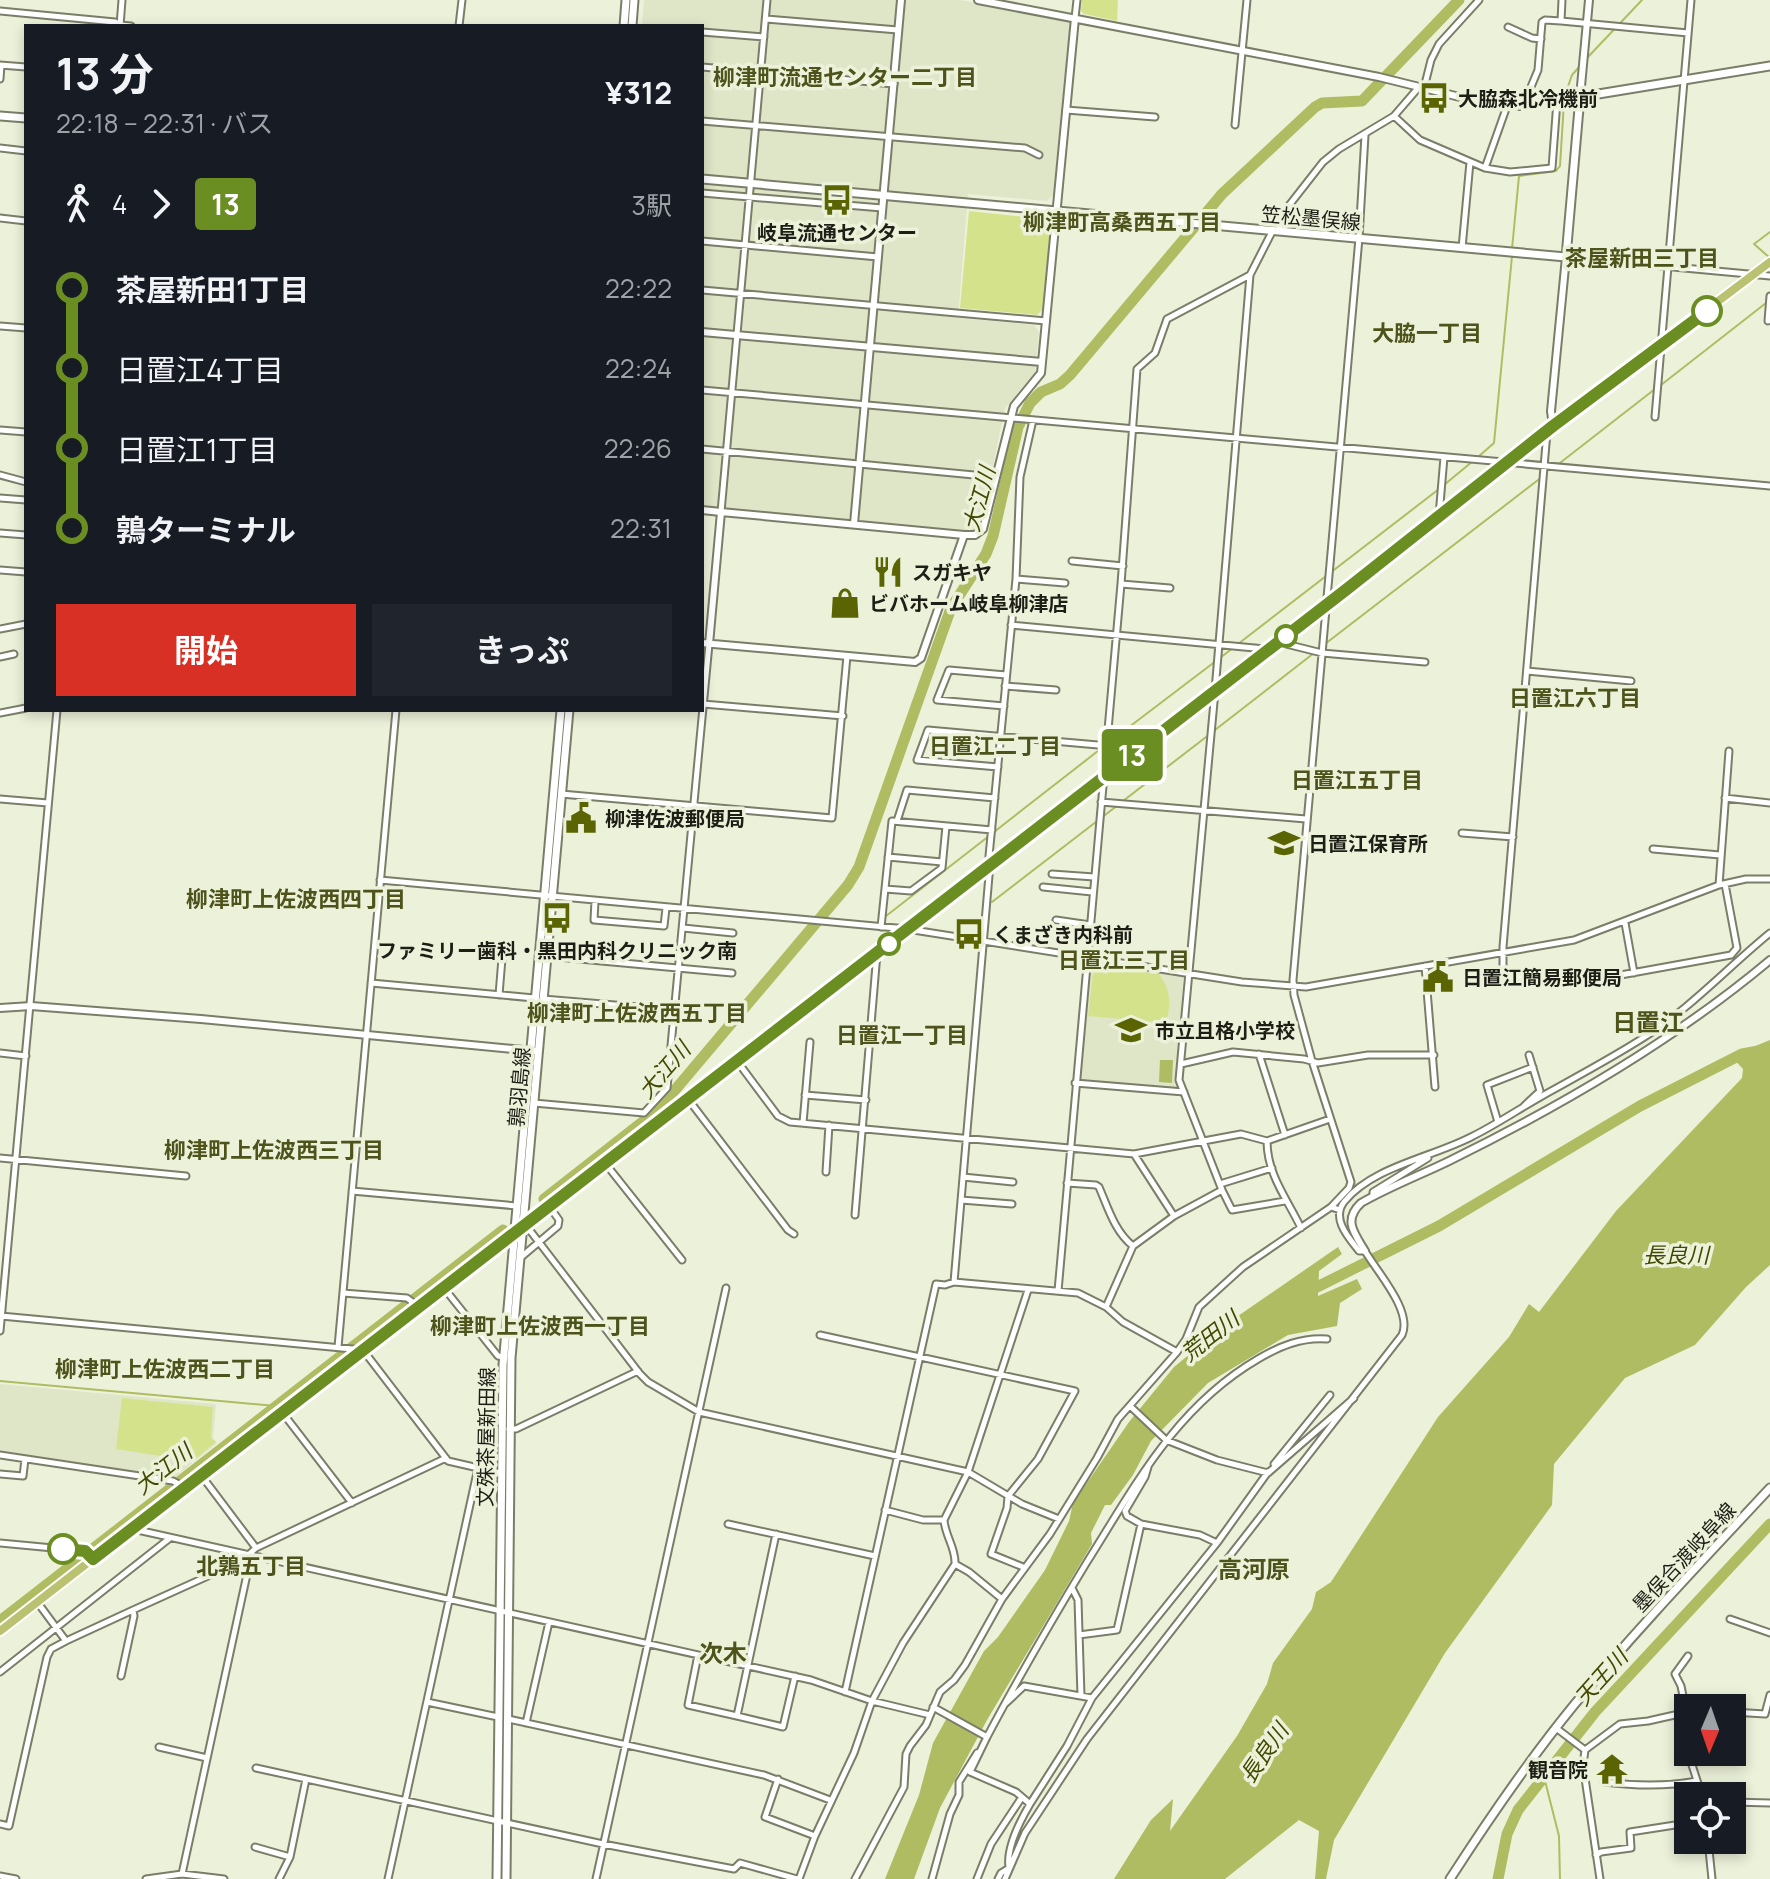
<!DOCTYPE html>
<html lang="ja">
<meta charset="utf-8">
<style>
body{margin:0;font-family:Manrope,"Noto Sans JP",sans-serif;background:#20242c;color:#f1f3f6;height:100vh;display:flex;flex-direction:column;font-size:30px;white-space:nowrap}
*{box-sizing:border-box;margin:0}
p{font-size:26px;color:#9ea1a6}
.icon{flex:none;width:44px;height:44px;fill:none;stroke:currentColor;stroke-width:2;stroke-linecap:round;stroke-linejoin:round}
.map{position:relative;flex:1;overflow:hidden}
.panel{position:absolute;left:24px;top:24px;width:680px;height:688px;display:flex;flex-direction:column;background:#171b24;border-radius:0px;box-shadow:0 4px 12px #0003}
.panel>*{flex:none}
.badge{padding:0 16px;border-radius:6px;font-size:28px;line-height:52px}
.needle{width:52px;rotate:182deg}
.tools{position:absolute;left:1674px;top:1694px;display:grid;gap:16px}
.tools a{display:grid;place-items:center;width:72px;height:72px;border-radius:0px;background:#171b24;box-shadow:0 4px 12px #0003;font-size:40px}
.map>.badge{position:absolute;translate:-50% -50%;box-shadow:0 0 0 4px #fff}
.legs{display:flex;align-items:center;gap:12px;height:88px;padding:0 32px;font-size:26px}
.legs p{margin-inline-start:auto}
.overview{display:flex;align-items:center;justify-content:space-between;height:136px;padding:0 32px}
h1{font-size:44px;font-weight:700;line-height:60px}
.button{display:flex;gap:16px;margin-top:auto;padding:16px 32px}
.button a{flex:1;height:92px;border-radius:0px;background:#d93025;color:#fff;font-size:32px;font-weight:700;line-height:92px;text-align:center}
.button a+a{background:#20242c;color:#f1f3f6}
ul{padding:0 32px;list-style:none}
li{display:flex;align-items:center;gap:28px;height:80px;font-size:30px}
li i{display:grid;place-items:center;width:12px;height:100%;margin:0 10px;background:currentColor}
li i::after{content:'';width:20px;height:20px;margin:-10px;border:6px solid;border-radius:50%;background:#171b24}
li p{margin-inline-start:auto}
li:first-child i{background:linear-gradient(#0000 50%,currentColor 0)}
li:last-child i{background:linear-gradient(currentColor 50%,#0000 0)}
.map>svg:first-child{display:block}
.built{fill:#dfe5c7}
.green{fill:#d5e28c}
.water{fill:#afbc62}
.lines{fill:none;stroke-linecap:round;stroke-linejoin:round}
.stream{stroke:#afbc62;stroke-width:2}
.river{stroke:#afbc62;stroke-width:11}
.minor-casing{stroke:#7a7e69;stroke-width:9}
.tertiary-casing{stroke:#7a7e69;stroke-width:10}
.secondary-casing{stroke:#7a7e69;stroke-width:11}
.primary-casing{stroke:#fff;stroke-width:12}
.minor{stroke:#fff;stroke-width:5}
.tertiary{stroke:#fff;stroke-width:6}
.secondary{stroke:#fff;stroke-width:7}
.primary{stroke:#bac271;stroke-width:8}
.line-1-casing{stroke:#fff;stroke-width:18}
.line-1{stroke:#6b8e23;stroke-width:12}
.stop-1-dot{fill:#fff;stroke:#6b8e23;stroke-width:4}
.labels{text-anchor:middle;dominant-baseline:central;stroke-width:7;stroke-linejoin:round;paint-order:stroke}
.poi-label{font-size:20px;font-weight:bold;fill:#1d1e16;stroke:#ecf1da;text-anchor:start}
.street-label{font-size:20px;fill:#1d1e16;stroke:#ecf1da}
.neighbourhood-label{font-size:22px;font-weight:bold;fill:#4d531a;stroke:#ecf1da}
.water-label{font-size:22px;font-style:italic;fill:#434901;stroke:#ecf1da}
.quarter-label{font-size:24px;font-weight:bold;fill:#4d531a;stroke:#ecf1da}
</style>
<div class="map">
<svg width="1770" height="1879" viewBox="0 0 1770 1879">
<rect width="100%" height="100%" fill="#ecf1da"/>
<!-- built -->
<path class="built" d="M644 0H960L1070 21 1054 194 1047 201 968 194 958 318 1034 325 1039 332 1035 372 1005 408 980 527 972 533 702 508V26H642Z
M1092 962 1183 976 1177 1089 1078 1081 1088 965Z
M0 1384 216 1404 213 1438 217 1443 172 1480 0 1452Z"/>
<!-- green -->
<path class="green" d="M1082 0H1118L1117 21 1084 14 1081 11Z
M969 211 1044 219 1051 226 1043 309 1037 315 960 308Z
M1094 966 1159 974C1171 989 1171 1005 1166 1023L1088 1016Z
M122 1398 213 1407 211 1438 216 1442 193 1461 116 1449Z"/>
<!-- water -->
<path class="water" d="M1770 1040V1265L1746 1287 1695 1345 1625 1378 1554 1464 1552 1505 1445 1653 1334 1840 1326 1879H1315L1319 1831 1299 1820 1225 1879H1114L1151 1820 1173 1799 1170 1831 1237 1736 1267 1684 1273 1663 1312 1609 1316 1592 1331 1582 1438 1417 1509 1337 1529 1304 1539 1312 1616 1211 1742 1078 1743 1069 1731 1056Z
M1160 1060H1173L1172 1083 1159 1082Z
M1338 1247 1342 1254 1319 1271 1318 1296 1357 1279 1362 1289 1340 1303 1337 1326 1288 1335 1208 1383 1151 1441 1133 1475 1111 1505H1105L1091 1533 1092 1544 987 1720 940 1808 914 1879H885L919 1795 933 1743 984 1651 998 1637 1045 1570 1069 1521 1073 1503 1129 1422 1174 1367 1225 1325Z"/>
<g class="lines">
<!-- stream -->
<path class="stream" d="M1587 58 1642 0
M1565 95 1572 75 1580 66
M1770 232 1754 244 1770 258
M1512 249 1519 176 1556 171 1560 166 1564 102
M1661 385 1766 303
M1478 457 1494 443 1512 256
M1556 466 1655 389
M1444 485 1473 461
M1238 644 1439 489
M1325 644 1542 477
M1215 730 1314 653
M1108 743 1233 648
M1123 801 1210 734
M994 832 1103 747
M992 902 1118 805
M886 916 989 836
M0 1381 276 1406
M1544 1777 1559 1836 1560 1879"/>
<!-- river -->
<path class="river" d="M544 1199 659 1109 848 885 859 867 951 608 986 554 993 536 1018 427 1030 403 1041 392 1060 384 1070 375 1222 194 1315 107 1322 103 1362 101 1459 0
M1307 1292 1439 1226 1640 1106 1742 1054 1770 1049
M0 1621 503 1230
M1498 1879 1507 1834 1518 1810 1595 1712 1770 1524"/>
<defs>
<path id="minor" d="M0 11 115 22 120 25 131 26
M1075 18 1077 0
M766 19 898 30
M1561 21 1688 33
M120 26 122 0
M459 26 462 0
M1508 27 1532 38 1541 39
M702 32 764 37
M0 65 26 67
M702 67 894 84
M0 79 1 65
M1424 88 1431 60 1439 44 1479 0
M1523 106 1538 70 1542 22 1545 20 1561 21 1562 0
M1066 110 1155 117
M1394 116 1420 140 1485 168 1510 172 1552 168 1557 101
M702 121 1025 148 1039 155
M1235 125 1247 0
M0 148 26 151
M1485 168 1507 106
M702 193 882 208
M0 218 26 221
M1278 231 1287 208 1323 162 1339 149 1394 116 1419 87
M702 241 878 257
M1462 248 1470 162
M1566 257 1770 276
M702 290 1046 321
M1768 321 1770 296
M0 326 26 328
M702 390 1770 486
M1655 417 1691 0
M0 430 26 432
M1547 432 1503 947V977L1604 978 1731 955 1737 948 1725 884
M702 449 995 477
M0 475 26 482
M0 498 26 500
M721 512 767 0
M1439 516 1444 457
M0 533 26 535
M1072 561 1123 566
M0 570 26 572
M1016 579 1065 583
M1121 584 1170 588
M1011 625 1265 649
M0 629 26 624
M1278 642 1322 653 1425 662
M0 657 14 654
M1527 671 1631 681
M1005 686 1056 690
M703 704 843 716
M1004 706 937 700 949 670 1006 675
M0 713 26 708
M998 767 917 760 928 730 1098 745 1105 744
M561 794 832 818 847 656
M1725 798 1770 803
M0 799 48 803
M1101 802 1306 819
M897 821 907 790 995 798
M1462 833 1513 837
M1653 849 1720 855
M888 857 942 862
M1052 874 1094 877
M380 880 907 929 1242 982 1306 987 1574 940 1719 885 1746 879H1770
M1719 885 1729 751
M1043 887 1092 892
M885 889 911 891 942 868 946 826
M595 901 594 920 664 926 666 908
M1056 920 1090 925
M1625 923 1634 973
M881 927 892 821 992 830
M683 928 733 933
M547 956 732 973
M1425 966 1435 1087
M371 983 534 998
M499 995 503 946
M543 999 675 1010
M0 1053 26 1056
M1259 1054 1285 1135
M737 1061 778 1116 790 1122 1134 1154 1241 1134 1267 1141 1330 1119
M1181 1064 1233 1052 1304 1059 1318 1063 1368 1055H1434
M1075 1083 1184 1092
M805 1095 866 1100
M688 1099 788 1230 794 1234
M534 1103 644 1113 667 1088 709 644
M1524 1106 1540 1091 1529 1055
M1498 1122 1487 1085 1533 1067
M803 1123 810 1042
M1267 1141C1267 1175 1288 1200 1301 1228
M1134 1154 1174 1216
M0 1158 186 1176
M605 1163 682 1260
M826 1172 829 1125
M963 1177 1013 1182
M1067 1183 1096 1185 1099 1187C1108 1208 1115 1232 1133 1246
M1220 1184 1272 1168
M1222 1190 1232 1210 1285 1201
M352 1191 517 1206
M1373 1196V1192L1428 1158
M961 1200 1012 1204
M1340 1210 1331 1207 1349 1188 1351 1182 1312 1061 1294 995 1293 980 1359 238 1365 135
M855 1215 877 953
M525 1224 640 1374 648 1382 699 1412 968 1472 1022 1504 1059 1519
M520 1258 558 1226 559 1220 549 1206
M954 1282 990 864 989 856 1016 579 1020 477 1033 420
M444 1288 498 1356 503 1357
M1058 1291 1121 584 1137 369 1155 353 1167 319 1250 275
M343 1293 407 1298 419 1307
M1106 1307 1133 1246 1174 1216 1222 1190 1179 1080 1215 691 1250 275 1273 230
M1 1316 363 1350 448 1461 500 1473
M0 1331 57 710
M820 1335 1075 1391 1038 1459 1008 1496 1007 1508 991 1554 1023 1567
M338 1347 396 710
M1130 1406 1166 1440 1217 1460 1268 1473 1354 1398
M282 1412 352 1503
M509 1429H516L638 1371
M0 1455 173 1481 184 1487
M1274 1464 1330 1395
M0 1474 23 1476 25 1459
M201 1475 256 1548
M885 1510 923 1520H944
M728 1524 875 1556
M133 1529 811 1680 872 1701 930 1715
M776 1534 737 1716 783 1727 795 1676
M0 1543 85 1551 93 1559
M1217 1543 1268 1472
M247 1556 256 1548 446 1458
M955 1564 969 1572 1002 1599
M1072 1588 1078 1600 1081 1696
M133 1610 250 1557
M1730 1619 1770 1633
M1079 1635 1117 1630 1141 1524
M66 1641 133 1610 134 1616 121 1676
M698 1655 688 1705 737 1716
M0 1672 170 1538
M845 1692 936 1284 945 1285 954 1282 1078 1293 1106 1307 1123 1322 1177 1352
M1092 1698 1217 1543 1200 1535 1141 1524 1127 1516 1125 1511 1145 1477 1148 1467
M427 1702 498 1717
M1005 1704 1024 1686 1092 1698 1067 1746 1030 1804
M933 1707 987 1737 970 1772 1016 1792 1030 1804C1020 1821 1006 1847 1009 1867
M1732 1712 1765 1714 1770 1695
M508 1719 764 1775 830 1800
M1688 1721 1681 1686 1675 1674 1688 1656
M526 1723 549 1622
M1556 1728 1585 1750
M987 1737C1018 1678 1052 1620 1087 1562 1136 1484 1176 1407 1258 1359 1280 1346 1302 1337 1327 1339
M159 1747 207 1758
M1691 1752 1692 1765 1702 1796
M256 1768 603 1844 734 1869 740 1863 797 1879
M778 1779 765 1817 815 1836
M1604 1782C1636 1786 1665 1787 1697 1781
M1732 1802 1770 1803
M0 1824 9 1826 47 1657 51 1649 66 1641 38 1603
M1708 1840 1712 1879
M255 1847 290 1857
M1596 1855 1601 1852 1631 1848 1630 1832 1688 1823
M182 1874 251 1556
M0 1876 16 1879
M146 1879 182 1874 224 1879
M279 1879 290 1857 306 1779
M388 1879 478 1468
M596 1879 726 1288
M799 1879 815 1836 854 1753 872 1701 903 1643 955 1564C956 1548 945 1536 944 1520L968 1472 1028 1290
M855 1879 904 1787 906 1754 910 1746 926 1725 940 1692 954 1680 965 1665 1002 1599 1050 1534 1097 1458 1118 1419 1177 1352 1186 1339 1199 1307 1243 1267 1331 1207
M932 1879 950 1814 959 1795V1782L977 1753
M977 1879 991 1844 1022 1797
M998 1879 1001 1873 1009 1868
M1005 1879 1025 1833 1087 1739 1402 1335C1413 1311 1377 1272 1365 1251H1359C1349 1238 1331 1219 1344 1202 1373 1166 1434 1157 1473 1136 1497 1124 1519 1109 1542 1096 1576 1077 1610 1059 1643 1038 1690 1009 1727 968 1770 933
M1600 1879 1583 1765 1585 1750 1620 1724 1648 1721 1688 1712"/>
<path id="tertiary" d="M978 0 1379 77 1492 105 1523 106 1580 97 1589 0
M702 332 1042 362
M1553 426 1551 411 1566 257
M702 510 721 512 709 644
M721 512 964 535H975L983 529 1014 406 1041 373 1075 18
M854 524 901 0
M702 643 915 662 921 658 964 535
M0 1008 31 1006 201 1019 534 1051
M1365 1251C1354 1233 1343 1220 1361 1203 1389 1187 1420 1175 1449 1161 1559 1107 1676 1039 1770 960"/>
<path id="secondary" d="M624 26 626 0
M632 26 634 0
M0 116 26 118
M702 179 1566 257 1580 97 1770 66
M497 1879 503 1365 561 710
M506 1879 511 1358 569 710
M1450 1879C1488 1820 1529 1760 1574 1705 1636 1630 1704 1559 1770 1488"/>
<path id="primary" d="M0 1631 548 1205 877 953 1553 426 1770 262"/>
</defs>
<!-- minor casing -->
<use href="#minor" class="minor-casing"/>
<!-- tertiary casing -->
<use href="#tertiary" class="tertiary-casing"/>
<!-- secondary casing -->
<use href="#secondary" class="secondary-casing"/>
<!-- primary casing -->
<use href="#primary" class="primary-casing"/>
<!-- minor -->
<use href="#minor" class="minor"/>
<!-- tertiary -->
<use href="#tertiary" class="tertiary"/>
<!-- secondary -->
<use href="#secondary" class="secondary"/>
<!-- primary -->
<use href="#primary" class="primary"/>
</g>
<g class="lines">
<defs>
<path id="line-1" d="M63 1549 85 1551 93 1559 1347 589 1553 426 1707 311"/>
</defs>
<!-- line-1 casing -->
<use href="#line-1" class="line-1-casing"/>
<!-- line-1 -->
<use href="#line-1" class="line-1"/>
</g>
<!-- icons -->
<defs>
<symbol id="bus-bare" viewBox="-9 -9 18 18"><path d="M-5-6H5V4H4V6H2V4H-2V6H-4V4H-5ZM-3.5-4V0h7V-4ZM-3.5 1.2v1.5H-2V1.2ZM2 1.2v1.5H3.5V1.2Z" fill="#5b6402" stroke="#ecf1da" stroke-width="2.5" paint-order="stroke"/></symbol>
<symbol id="restaurant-bare" viewBox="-9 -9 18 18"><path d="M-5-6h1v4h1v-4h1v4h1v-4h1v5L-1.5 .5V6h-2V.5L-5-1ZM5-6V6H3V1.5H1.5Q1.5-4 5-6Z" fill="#5b6402" stroke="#ecf1da" stroke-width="2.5" paint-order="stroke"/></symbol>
<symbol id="shop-bare" viewBox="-9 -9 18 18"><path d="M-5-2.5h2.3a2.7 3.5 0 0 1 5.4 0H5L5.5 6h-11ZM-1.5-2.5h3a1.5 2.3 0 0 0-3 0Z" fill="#5b6402" stroke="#ecf1da" stroke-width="2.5" paint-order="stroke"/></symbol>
<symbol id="civic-bare" viewBox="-9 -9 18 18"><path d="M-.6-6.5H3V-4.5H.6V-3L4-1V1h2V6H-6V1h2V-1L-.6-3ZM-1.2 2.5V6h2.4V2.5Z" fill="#5b6402" stroke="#ecf1da" stroke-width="2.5" paint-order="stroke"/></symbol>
<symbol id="school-bare" viewBox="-9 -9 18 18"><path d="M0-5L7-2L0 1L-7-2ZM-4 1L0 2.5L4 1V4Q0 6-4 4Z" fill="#5b6402" stroke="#ecf1da" stroke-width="2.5" paint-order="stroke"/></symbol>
<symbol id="temple-bare" viewBox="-9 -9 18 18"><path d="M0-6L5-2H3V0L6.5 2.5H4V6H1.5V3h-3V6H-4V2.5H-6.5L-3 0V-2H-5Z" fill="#5b6402" stroke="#ecf1da" stroke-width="2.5" paint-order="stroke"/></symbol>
</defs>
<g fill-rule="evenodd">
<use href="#bus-bare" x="1412" y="76" width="44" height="44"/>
<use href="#bus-bare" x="815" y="178" width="44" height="44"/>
<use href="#restaurant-bare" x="866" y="550" width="44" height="44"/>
<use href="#shop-bare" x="823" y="581" width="44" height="44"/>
<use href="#civic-bare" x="559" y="796" width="44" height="44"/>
<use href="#school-bare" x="1262" y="821" width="44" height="44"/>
<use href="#bus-bare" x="535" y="896" width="44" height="44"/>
<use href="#bus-bare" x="947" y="912" width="44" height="44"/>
<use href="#civic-bare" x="1416" y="955" width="44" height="44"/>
<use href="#school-bare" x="1109" y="1008" width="44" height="44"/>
<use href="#temple-bare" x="1590" y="1747" width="44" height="44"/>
</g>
<!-- markers -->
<g class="stop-1-dot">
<circle cx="1707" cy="311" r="14"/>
<circle cx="1286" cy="636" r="10"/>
<circle cx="889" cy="944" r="10"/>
<circle cx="63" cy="1549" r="14"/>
</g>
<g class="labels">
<!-- poi labels -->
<g class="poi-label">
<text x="1458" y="98">大脇森北冷機前</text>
<text x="837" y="232" text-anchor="middle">岐阜流通センター</text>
<text x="912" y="572">スガキヤ</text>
<text x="869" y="603">ビバホーム岐阜柳津店</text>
<text x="605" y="818">柳津佐波郵便局</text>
<text x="1308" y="843">日置江保育所</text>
<text x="993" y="934">くまざき内科前</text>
<text x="557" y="950" text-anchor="middle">ファミリー歯科・黒田内科クリニック南</text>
<text x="1462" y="977">日置江簡易郵便局</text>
<text x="1155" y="1030">市立且格小学校</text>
<text x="1588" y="1769" text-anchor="end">観音院</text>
</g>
<!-- street labels -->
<g class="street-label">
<text transform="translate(1311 218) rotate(5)">笠松墨俣線</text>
<text transform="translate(519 1087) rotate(-85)">鶉羽島線</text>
<text transform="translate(486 1437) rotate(-89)">文殊茶屋新田線</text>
<text transform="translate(1684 1557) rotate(-47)">墨俣合渡岐阜線</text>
</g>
<!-- neighbourhood labels -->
<g class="neighbourhood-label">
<text x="845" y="77">柳津町流通センター二丁目</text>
<text x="1122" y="222">柳津町高桑西五丁目</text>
<text x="1642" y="258">茶屋新田三丁目</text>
<text x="1427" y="333">大脇一丁目</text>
<text x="1575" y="698">日置江六丁目</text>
<text x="995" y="746">日置江二丁目</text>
<text x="1357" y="780">日置江五丁目</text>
<text x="296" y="899">柳津町上佐波西四丁目</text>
<text x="1124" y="960">日置江三丁目</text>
<text x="637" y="1013">柳津町上佐波西五丁目</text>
<text x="902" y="1035">日置江一丁目</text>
<text x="274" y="1150">柳津町上佐波西三丁目</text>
<text x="540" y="1326">柳津町上佐波西一丁目</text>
<text x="165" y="1369">柳津町上佐波西二丁目</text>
<text x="251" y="1566">北鶉五丁目</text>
</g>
<!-- water labels -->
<g class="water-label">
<text transform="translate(979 499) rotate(-75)">大江川</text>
<text transform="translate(664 1070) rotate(-49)">大江川</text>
<text x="1676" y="1255">長良川</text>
<text transform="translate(1210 1336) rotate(-38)">荒田川</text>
<text transform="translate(163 1469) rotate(-38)">大江川</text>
<text transform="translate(1601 1677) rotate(-48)">天王川</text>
<text transform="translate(1264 1753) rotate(-55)">長良川</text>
</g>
<!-- quarter labels -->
<g class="quarter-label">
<text x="1648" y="1021">日置江</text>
<text x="1254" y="1568">高河原</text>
<text x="723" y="1652">次木</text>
</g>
</g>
</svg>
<div class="tools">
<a><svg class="needle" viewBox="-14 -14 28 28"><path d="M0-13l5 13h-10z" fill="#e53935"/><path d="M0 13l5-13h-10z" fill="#9ea1a6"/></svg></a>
<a><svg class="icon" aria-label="locate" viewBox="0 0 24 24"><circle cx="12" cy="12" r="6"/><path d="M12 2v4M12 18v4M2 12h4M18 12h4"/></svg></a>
</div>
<b class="badge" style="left:1132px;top:755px;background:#6b8e23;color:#fff">13</b>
<section class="panel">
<div class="overview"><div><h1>13 分</h1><p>22:18 – 22:31 · バス</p></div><b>¥312</b></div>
<div class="legs"><svg class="icon" aria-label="walk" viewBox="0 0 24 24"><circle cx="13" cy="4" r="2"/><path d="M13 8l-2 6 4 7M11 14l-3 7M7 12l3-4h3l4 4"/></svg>4<svg class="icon" aria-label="forward" viewBox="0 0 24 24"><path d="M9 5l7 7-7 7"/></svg><b class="badge" style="background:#6b8e23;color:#fff">13</b><p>3駅</p></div>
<ul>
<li><i style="color:#6b8e23"></i><b>茶屋新田1丁目</b><p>22:22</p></li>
<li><i style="color:#6b8e23"></i><span>日置江4丁目</span><p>22:24</p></li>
<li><i style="color:#6b8e23"></i><span>日置江1丁目</span><p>22:26</p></li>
<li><i style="color:#6b8e23"></i><b>鶉ターミナル</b><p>22:31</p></li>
</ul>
<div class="button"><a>開始</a><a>きっぷ</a></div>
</section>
</div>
